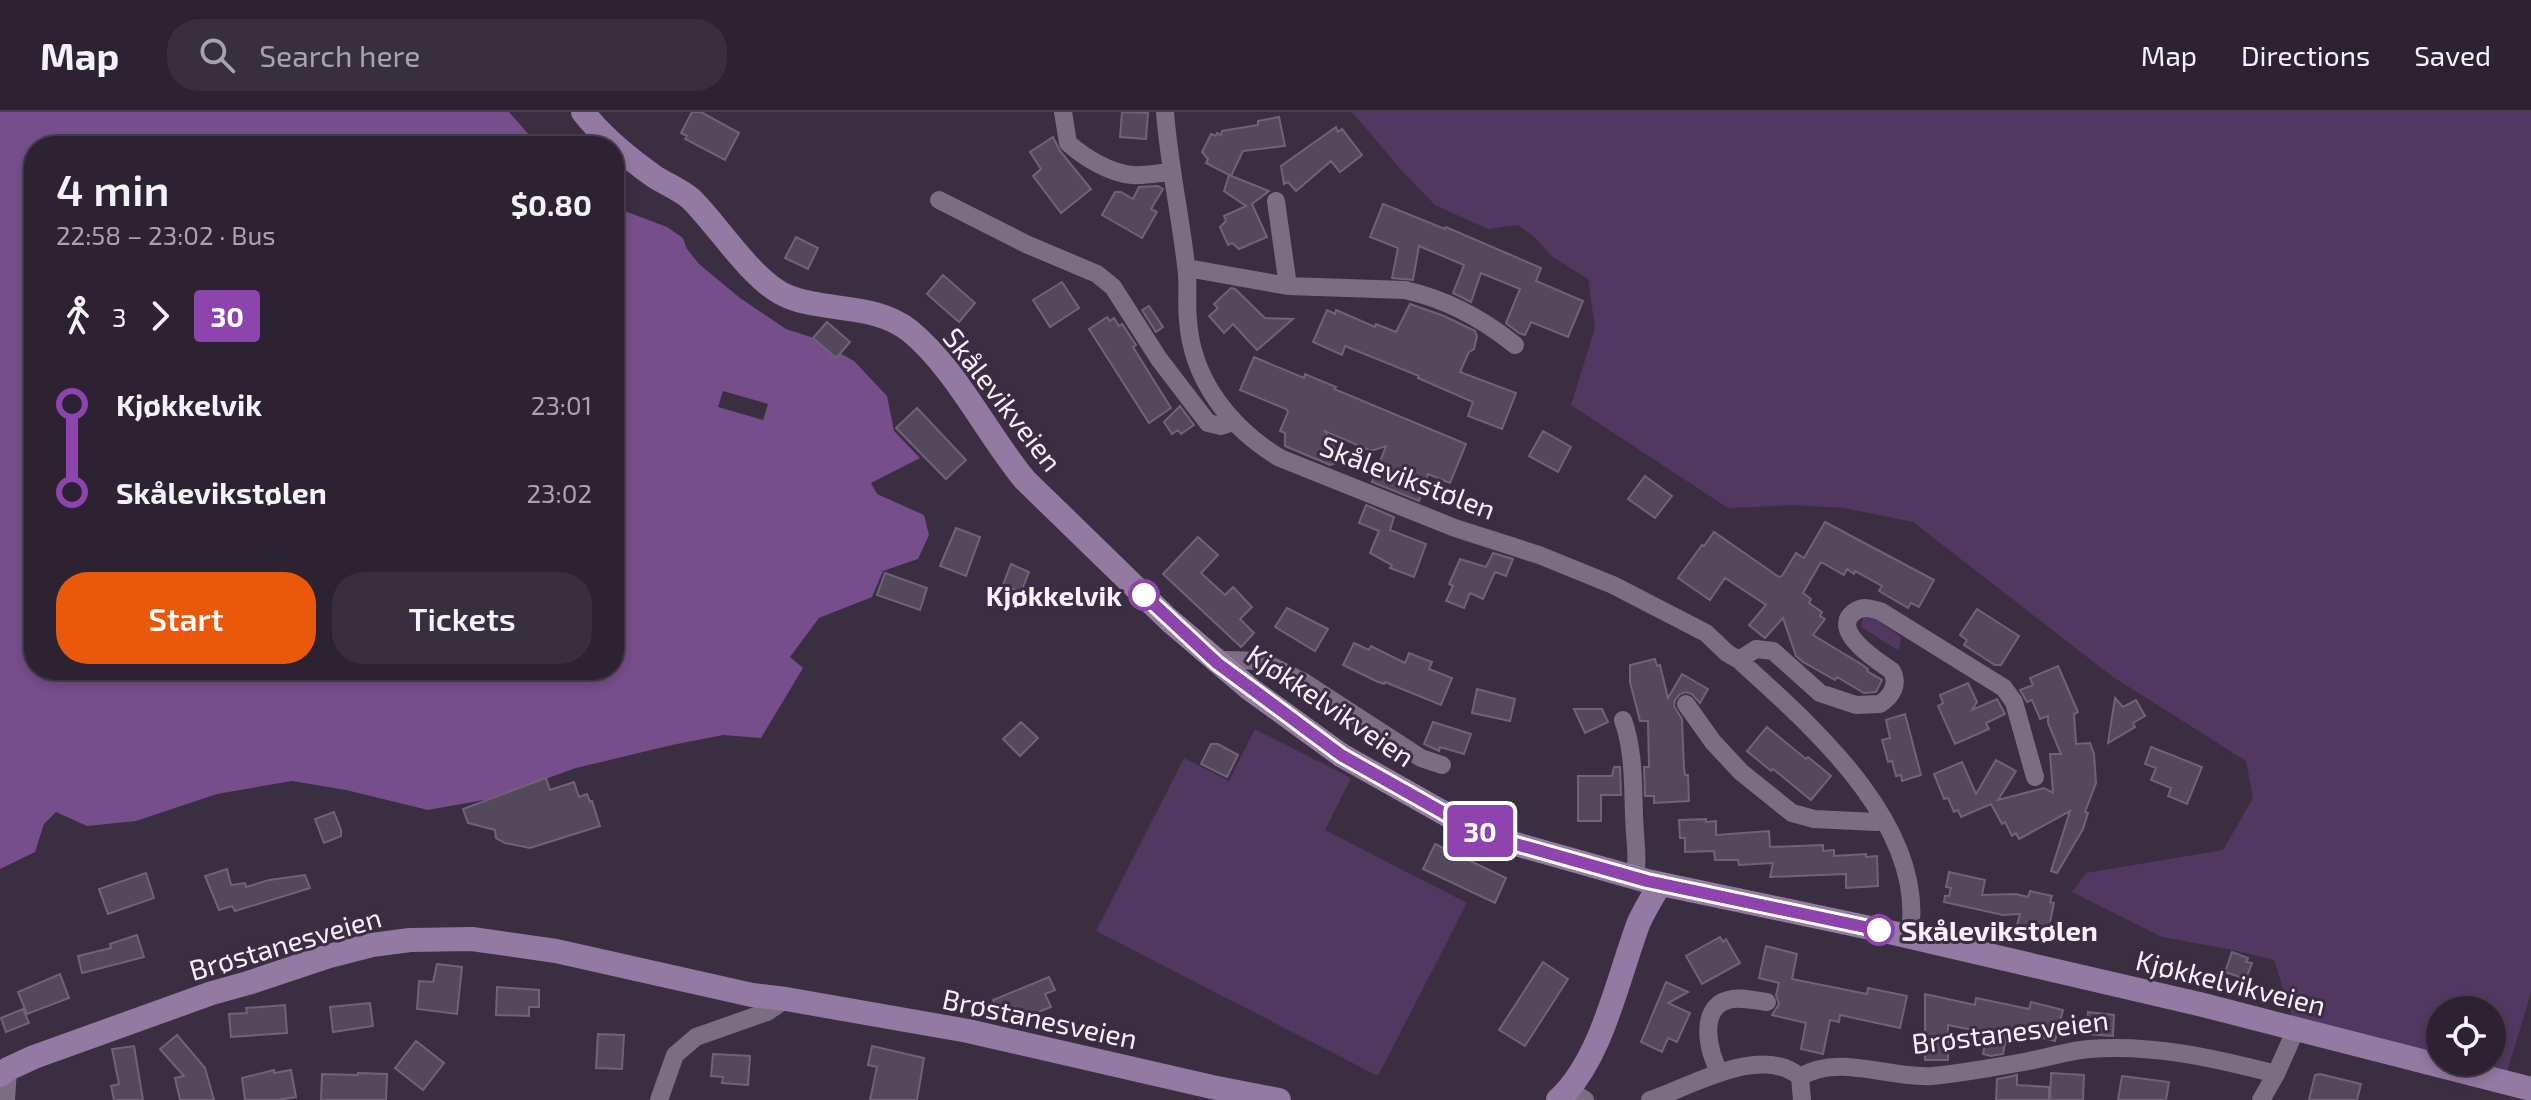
<!DOCTYPE html>
<meta charset="utf-8">
<style>
body{margin:0;font-family:"Exo 2",sans-serif;background:#382f3d;color:#f1f3f6;height:100vh;display:flex;flex-direction:column;font-size:30px;white-space:nowrap}
*{box-sizing:border-box;margin:0}
p{font-size:26px;color:#a6a4ab}
.icon{flex:none;width:44px;height:44px;fill:none;stroke:currentColor;stroke-width:2;stroke-linecap:round;stroke-linejoin:round}
.map{position:relative;flex:1;overflow:hidden}
.details{position:absolute;left:24px;top:24px;width:600px;height:544px;display:flex;flex-direction:column;background:#2c2231;border-radius:32px;box-shadow:0 4px 12px #0003,0 0 0 2px #483f4d}
.details>*{flex:none}
.badge{padding:0 16px;border-radius:6px;font-size:28px;line-height:52px}
.controls{position:absolute;left:2426px;top:884px;display:grid;gap:16px}
.controls a{display:grid;place-items:center;width:80px;height:80px;border-radius:50%;background:#2c2231;box-shadow:0 4px 12px #0003,0 0 0 2px #483f4d;font-size:40px}
.map>.badge{position:absolute;translate:-50% -50%;box-shadow:0 0 0 4px #fff}
.legs{display:flex;align-items:center;gap:12px;height:88px;padding:0 32px;font-size:26px}
.legs p{margin-inline-start:auto}
.head{display:flex;align-items:center;justify-content:space-between;height:136px;padding:0 32px}
h1{font-size:44px;font-weight:600;line-height:60px}
.primary-button{display:flex;gap:16px;margin-top:auto;padding:16px 32px}
.primary-button a{flex:1;height:92px;border-radius:32px;background:#ea580c;color:#fff;font-size:32px;font-weight:600;line-height:92px;text-align:center}
.primary-button a+a{background:#382f3d;color:#f1f3f6}
ul{padding:0 32px;list-style:none}
li{display:flex;align-items:center;gap:28px;height:88px;font-size:30px}
li i{display:grid;place-items:center;width:12px;height:100%;margin:0 10px;background:currentColor}
li i::after{content:'';width:20px;height:20px;margin:-10px;border:6px solid;border-radius:50%;background:#2c2231}
li p{margin-inline-start:auto}
li:first-child i{background:linear-gradient(#0000 50%,currentColor 0)}
li:last-child i{background:linear-gradient(currentColor 50%,#0000 0)}
header{display:flex;align-items:center;gap:48px;box-sizing:border-box;height:112px;padding:0 40px;background:#2c2231;border-bottom:2px solid #483f4d}
header strong{font-size:38px}
nav{display:flex;gap:44px;margin-inline-start:auto;font-size:28px}
.search{width:560px;height:72px;background:#382f3d;display:flex;align-items:center;gap:20px;box-sizing:border-box;padding:0 28px;border-radius:32px;color:#a6a4ab;font-size:30px}
.map>svg:first-child{display:block}
.green{fill:#523861;fill-rule:evenodd}
.water{fill:#754e8b}
.pier{fill:#3a2e41}
.building{fill:#54485c;stroke:#706378;stroke-width:2}
.lines{fill:none;stroke-linecap:round;stroke-linejoin:round}
.street{stroke:#7b6e83;stroke-width:18}
.secondary{stroke:#9479a3;stroke-width:24}
.line-1-casing{stroke:#fff;stroke-width:18}
.line-1{stroke:#8e44ad;stroke-width:12}
.stop-1-dot{fill:#fff;stroke:#8e44ad;stroke-width:4}
.labels{text-anchor:middle;dominant-baseline:central;stroke-width:6;stroke-linejoin:round;paint-order:stroke}
.street-label{font-size:28px;fill:#f7f0fc;stroke:#3a2e41}
.stop-label{font-size:28px;font-weight:bold;fill:#f7f0fc;stroke:#3a2e41;text-anchor:end}
</style>
<header>
<strong>Map</strong>
<div class="search"><svg class="icon" aria-label="search" viewBox="0 0 24 24"><circle cx="10" cy="10" r="6"/><path d="M15 15l6 6"/></svg>Search here</div>
<nav><a>Map</a><a>Directions</a><a>Saved</a></nav>
</header>
<div class="map">
<svg width="2531" height="988" viewBox="0 0 2531 988">
<rect width="100%" height="100%" fill="#3a2e41"/>
<!-- green -->
<path class="green" d="M1352 0H2531V881L2504 969 2296 917 2274 848 2233 838 2162 825 2072 780 2086 761 2223 738 2253 686 2246 649 2113 565 1913 410 1844 396 1794 393 1728 396 1571 293 1595 216 1588 167 1553 145 1533 124 1518 113 1488 117 1435 93 1403 60ZM2440 898H2492V950H2440Z
M1871 504 1901 525 1899 539 1861 515 1863 505Z
M1255 617 1351 666 1325 718 1467 791 1378 964 1096 819 1184 646 1229 669Z"/>
<!-- water -->
<path class="water" d="M0 0H509L539 34H34V558H614V95L667 115 683 126 687 137 699 152 740 186 786 217 811 225 854 249 887 284 894 319 920 346 871 371 877 382 924 403 929 423 918 447 883 459 872 485 819 506 790 545 803 556 761 626 723 623 672 633 576 656 489 687 428 698 346 678 292 669 217 682 136 709 87 714 56 700 44 712 35 740 0 757Z"/>
<!-- pier -->
<path class="pier" d="M723 279 768 292 763 308 718 295Z"/>
<!-- building -->
<path class="building" d="M692 0H701L739 21 725 48 685 27 687 24 681 21Z
M1122 0 1148 1 1146 27 1120 25Z
M1279 5 1285 34 1243 39 1231 64 1206 51 1208 47 1202 40 1211 22 1216 24 1217 21 1221 23 1222 19 1258 13V9Z
M1336 15 1338 20 1342 17 1362 43 1340 60 1331 49 1296 79 1288 70 1284 72 1281 54Z
M1053 25 1060 39 1091 77 1061 101 1033 64 1041 57 1030 40Z
M1229 63 1269 79 1252 92 1267 125 1239 137 1232 131 1228 133 1220 115 1226 109 1224 104 1246 94 1224 79Z
M1158 74 1163 77 1151 97 1157 100 1142 126 1102 103 1115 80H1121L1133 87 1139 75Z
M1383 92 1445 117 1446 115 1541 156 1536 169 1583 189 1568 225 1531 210 1525 223 1519 221 1506 211 1520 177 1481 161 1471 190 1453 181 1464 153 1419 134 1413 168 1392 166 1398 136 1370 125Z
M796 125 818 136 808 157 785 146Z
M943 163 975 191 959 210 927 182Z
M1062 170 1079 196 1050 215 1033 188Z
M1231 176 1235 177 1265 206 1293 207 1257 238 1233 212 1224 221 1209 204 1218 196 1214 192Z
M1410 192 1444 204 1475 219 1477 224 1474 237 1469 240 1460 260 1516 281 1502 317 1468 304 1473 290 1418 266 1419 264 1345 234 1342 243 1313 230 1327 198 1335 202 1336 198 1375 215 1376 212 1396 220Z
M1149 194 1163 215 1156 220 1142 198Z
M1107 205 1110 209 1114 206 1119 214 1122 212 1136 233 1133 235 1171 296 1149 311 1089 217Z
M827 210 850 230 836 246 813 226Z
M1254 245 1304 266 1305 262 1336 275 1334 277 1466 332 1450 371 1428 362 1419 389 1372 370 1386 334 1371 339 1325 319 1342 349 1330 353 1285 334V321L1280 319 1288 300 1286 297 1240 278Z
M1180 294 1194 313 1181 322 1178 318 1172 322 1164 310Z
M917 296 966 348 946 367 896 316Z
M1543 319 1571 335 1558 360 1529 344Z
M1645 364 1672 384 1655 406 1628 387Z
M1366 393 1394 405 1390 418 1426 432 1414 465 1390 456 1392 453 1370 441 1379 419 1359 411Z
M1825 410 1934 468 1919 495 1911 491 1908 496 1879 479 1882 474 1855 459 1854 462 1847 457 1844 463 1821 450 1803 481 1811 487 1809 491 1822 500 1820 504 1825 507 1813 523 1861 552 1868 557 1867 559 1882 568 1876 580 1864 581 1837 565 1835 568 1803 550 1796 544 1783 506 1765 526 1749 513 1766 493 1725 466 1710 488 1678 466 1702 433 1704 434 1714 420 1779 465 1782 464 1796 441 1804 446Z
M956 416 980 425 966 464 940 454Z
M1198 425 1218 443 1201 461 1225 483 1233 475 1252 495 1240 507 1254 521 1241 535 1163 462Z
M1493 441 1513 447 1506 464 1495 460 1483 487 1470 481 1464 496 1446 489 1453 474 1449 472 1460 447 1486 455Z
M1011 452 1029 460 1021 480 1003 473Z
M885 461 927 476 920 498 877 483Z
M1287 496 1328 517 1315 539 1275 515Z
M1977 497 2019 524 2001 553H1995L1964 533 1967 528 1960 523Z
M1354 531 1369 538 1371 534 1405 551 1409 541 1432 550 1429 557 1452 566 1441 593 1385 570 1384 572 1376 569 1343 553Z
M1655 547 1657 554 1660 553 1668 586 1682 562 1708 577 1700 591 1692 582 1686 580 1680 582 1675 588 1674 594 1682 607 1684 656 1685 663H1688L1689 689 1654 691V684H1645L1644 655H1649L1648 609H1640L1630 570V553Z
M2058 554 2078 600 2074 602 2076 632 2090 631 2094 642 2096 671 2085 700 2088 701 2083 717 2057 761 2051 759 2070 699 2019 727 2016 721 2012 724 2005 710 2002 712 1991 692 1961 705 1958 698 1954 700 1948 686 1944 687 1934 662 1962 650 1976 682 1996 648 2016 659 1998 688 2044 676 2053 681 2050 642H2061L2048 611V604L2040 607 2032 588 2027 590 2020 578 2033 573 2030 566Z
M1968 571 1977 590 1972 598 1997 587 2005 602 1986 611 1989 617 1955 632 1938 594 1943 591 1940 583Z
M1477 577 1515 587 1510 609 1472 601Z
M2115 586 2123 595 2136 588 2145 604 2133 611 2135 615 2108 631Z
M1574 597H1602L1608 610 1585 621Z
M1905 602 1921 663 1902 669 1901 663 1896 664 1892 649 1888 650 1882 628 1890 626 1886 608Z
M1021 610 1038 626 1020 644 1003 627Z
M1433 610 1471 622 1464 642 1440 635 1439 639 1424 632Z
M1767 615 1806 647 1808 645 1831 664 1811 688 1773 657 1771 659 1747 639Z
M1211 632H1218L1238 643 1227 665 1201 652Z
M2151 635 2202 655 2187 692 2168 684 2171 676 2151 668 2156 656 2145 652Z
M1614 655H1620L1621 683H1601V709H1578V664H1612Z
M546 666 550 678 574 670 579 685 587 682 590 690 592 689 600 714 530 736 505 731 496 726 495 718 468 711 463 697Z
M334 700 341 718V724L324 731 315 707Z
M1706 707V710L1716 709V723L1769 719 1770 735 1823 733V739L1834 738V744L1866 742V745L1877 744 1878 774 1846 776V762L1770 765 1773 751 1739 753 1738 748H1715L1714 739 1685 740V726H1680L1679 708Z
M1435 732 1506 766 1495 791 1423 757Z
M227 757 231 773 245 771 246 775 269 768 305 763 310 776 235 799 232 794 219 798 205 764Z
M1949 760 1985 768 1982 783 2016 782 2028 785 2030 779 2052 784 2050 790 2054 791 2048 820 2017 813 2020 802 2003 803 1944 790 1945 784H1949L1951 776 1946 775Z
M146 761 154 786 108 802 99 777Z
M137 823 144 845 82 861 78 844 111 836 110 832Z
M1720 825 1723 830 1726 827 1740 851 1702 872 1686 844Z
M1766 834 1797 842 1792 867 1867 882 1868 876 1907 884 1900 916 1840 903 1839 910 1830 908 1823 942 1801 937 1806 911 1772 903 1779 892 1776 883 1779 871 1759 866Z
M2232 840 2248 846 2246 850 2252 851 2246 867 2225 860Z
M1543 850 1568 867 1525 934 1499 918Z
M437 852 462 855 457 902 417 897 419 869 433 870Z
M60 862 69 886 27 902 18 880Z
M1049 865 1055 878 1045 882 1051 895 1031 903 1029 899 1019 903 1015 895 999 902 993 888Z
M1666 870 1688 880 1668 891 1690 901 1677 930 1668 926 1662 940 1641 930Z
M497 875 539 878V895H529V904L496 903Z
M1925 882 1975 893 1976 886 2029 897 2031 890 2063 898 2055 929 2008 917 2003 942 1991 944 1983 942 1987 921 1948 913V948H1925Z
M370 891 373 914 333 920 330 895Z
M285 893 287 921 231 925 229 902 247 901 246 896Z
M23 897 29 911 6 920 1 906Z
M2088 900 2114 903 2113 924 2086 922Z
M598 922 624 923 622 957 596 956Z
M177 923 205 956 214 988H180L175 966 184 964 160 937Z
M416 929 444 951 423 978 395 956Z
M134 934 143 988H114L111 974 119 972 112 937Z
M872 934 924 946 917 988H870L877 955 868 953Z
M713 942 750 944 748 973 722 971 723 965 711 964Z
M274 958V961L291 958 296 985 278 988H245L242 966Z
M358 961 387 962 386 988H321L322 962 358 963Z
M2051 961 2084 963 2083 988H2050Z
M2320 962 2361 972 2357 988H2309L2315 963Z
M2017 963V973L2049 975V988H1996L1997 967Z
M2122 964 2169 970 2166 988H2118Z"/>
<g class="lines">
<!-- street -->
<path class="street" d="M1063 0 1068 31C1084 45 1109 61 1132 63 1145 64 1158 61 1171 60
M1165 0C1169 52 1180 102 1186 153 1189 171 1186 190 1188 208 1192 268 1230 316 1280 346L1455 416 1539 443 1613 473 1706 521 1727 541 1739 548C1812 614 1930 716 1909 826
M939 88 1026 132 1097 162 1113 175 1159 247 1208 311 1221 314 1233 310
M1276 89 1288 174
M1187 156 1288 174 1405 178C1445 187 1483 207 1515 233
M1739 548 1756 537 1773 539 1820 581 1856 593 1880 592C1892 584 1899 573 1892 559 1879 550 1829 519 1854 500 1863 494 1870 496 1880 499L2004 576 2014 590 2035 665
M1217 551 1226 548 1262 549 1304 570 1421 646 1442 653
M1686 592 1713 630 1741 660 1792 701 1814 707 1876 710 1883 708
M1623 608C1636 645 1632 683 1635 721 1636 737 1638 749 1635 765
M1720 961C1708 941 1698 896 1728 888 1740 884 1755 889 1767 890
M1800 965 1802 988
M1569 978 1585 988
M6 988 8 957
M659 988 675 943 696 925 767 900 786 887
M1650 988C1691 975 1761 931 1800 965 1840 941 1888 967 1932 964 1964 961 1997 955 2029 949 2048 945 2069 939 2089 937 2153 932 2214 946 2276 962
M2261 988 2276 962 2296 917"/>
<!-- secondary -->
<path class="secondary" d="M583 0C603 26 628 46 655 65 666 72 681 78 691 87 718 113 754 172 789 185 827 200 875 191 910 219 957 258 986 321 1025 368L1169 508 1250 577 1341 643 1467 714 1505 729 1647 769 1889 820 2199 892 2531 977
M0 963 8 957 34 945 212 881 248 871 329 844 372 833 410 828 472 827 556 839 752 883 786 887 968 919 1212 975 1279 988
M1558 988C1602 948 1618 865 1639 810 1645 797 1653 784 1660 772"/>
</g>
<g class="lines">
<defs>
<path id="line-1" d="M1144 483 1217 551 1341 643 1467 714 1505 729 1647 769 1879 818"/>
</defs>
<!-- line-1 casing -->
<use href="#line-1" class="line-1-casing"/>
<!-- line-1 -->
<use href="#line-1" class="line-1"/>
</g>
<!-- markers -->
<g class="stop-1-dot">
<circle cx="1144" cy="483" r="14"/>
<circle cx="1879" cy="818" r="14"/>
</g>
<g class="labels">
<!-- street labels -->
<g class="street-label">
<text transform="translate(1003 287) rotate(52)">Skålevikveien</text>
<text transform="translate(1408 365) rotate(21)">Skålevikstølen</text>
<text transform="translate(1331 593) rotate(34)">Kjøkkelvikveien</text>
<text transform="translate(285 831) rotate(-16)">Brøstanesveien</text>
<text transform="translate(2231 870) rotate(14)">Kjøkkelvikveien</text>
<text transform="translate(1040 906) rotate(12)">Brøstanesveien</text>
<text transform="translate(2010 919) rotate(-7)">Brøstanesveien</text>
</g>
<!-- stop labels -->
<g class="stop-label">
<text x="1122" y="483">Kjøkkelvik</text>
<text x="1901" y="818" text-anchor="start">Skålevikstølen</text>
</g>
</g>
</svg>
<div class="controls">
<a><svg class="icon" aria-label="locate" viewBox="0 0 24 24"><circle cx="12" cy="12" r="6"/><path d="M12 2v4M12 18v4M2 12h4M18 12h4"/></svg></a>
</div>
<b class="badge" style="left:1480px;top:719px;background:#8e44ad;color:#fff">30</b>
<section class="details">
<div class="head"><div><h1>4 min</h1><p>22:58 – 23:02 · Bus</p></div><b>$0.80</b></div>
<div class="legs"><svg class="icon" aria-label="walk" viewBox="0 0 24 24"><circle cx="13" cy="4" r="2"/><path d="M13 8l-2 6 4 7M11 14l-3 7M7 12l3-4h3l4 4"/></svg>3<svg class="icon" aria-label="forward" viewBox="0 0 24 24"><path d="M9 5l7 7-7 7"/></svg><b class="badge" style="background:#8e44ad;color:#fff">30</b></div>
<ul>
<li><i style="color:#8e44ad"></i><b>Kjøkkelvik</b><p>23:01</p></li>
<li><i style="color:#8e44ad"></i><b>Skålevikstølen</b><p>23:02</p></li>
</ul>
<div class="primary-button"><a>Start</a><a>Tickets</a></div>
</section>
</div>
